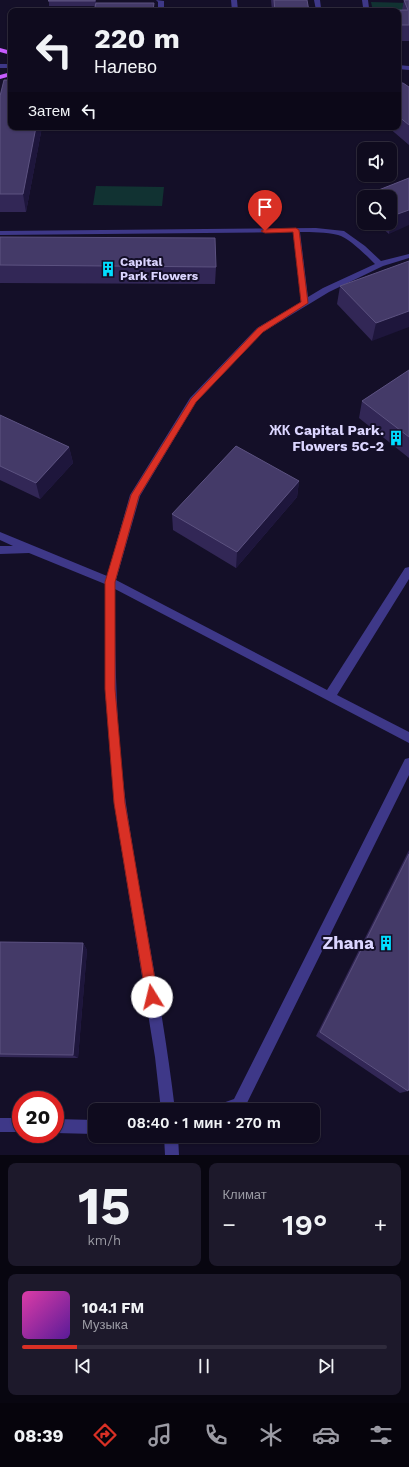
<!DOCTYPE html>
<html lang="ru">
<head>
<meta charset="utf-8">
<style>
  :root { --surface:#0f0b1e; --page:#1d192b; --text:#f1f3f6; --muted:#9b9ba4; --line:#2f2b3c; --accent:#d93025 }
  body { margin:0; font-family:"Work Sans",sans-serif; background:var(--page); color:var(--text); height:100vh; display:flex; flex-direction:column; font-size:15px; white-space:nowrap }
  * { box-sizing:border-box; margin:0 }
  p { font-size:13px; color:var(--muted) }
  .icon { flex:none; width:22px; height:22px; fill:none; stroke:currentColor; stroke-width:2; stroke-linecap:round; stroke-linejoin:round }
  .map { position:relative; height:1155px; overflow:hidden }
  .sheet { display:flex; flex-direction:column; gap:8px; padding:8px; background:#080610; flex:1 }
  .sheet>* { flex:none }
  .top-card { position:absolute; left:8px; top:8px; width:393px; height:122px; border-radius:8px; box-shadow:0 1px 3px #0004,0 0 0 1px var(--line); background:#0f0b1e; color:var(--text); overflow:hidden }
  .buttons { position:absolute; left:357px; top:142px; display:grid; gap:8px }
  .buttons a { display:grid; place-items:center; width:40px; height:40px; border-radius:8px; background:var(--surface); box-shadow:0 1px 3px #0004,0 0 0 1px var(--line); font-size:20px }
  .speed { position:absolute; left:12px; top:1091px; display:flex; gap:8px; font-size:20px; font-weight:700; text-align:center }
  .speed>* { display:grid; place-content:center; width:52px; height:52px; border-radius:50%; background:var(--surface); box-shadow:0 1px 3px #0004,0 0 0 1px var(--line); line-height:1 }
  .speed .limit { border:6px solid #d22; background:#fff; color:#111 }
  .pin { position:absolute; display:grid; place-items:center; width:34px; height:34px; color:#fff; margin:-41px -17px; border-radius:50% 50% 50% 0; rotate:-45deg; box-shadow:0 0 4px #0007 }
  .pin .icon { rotate:45deg }
  .me { position:absolute; width:44px; margin:-22px; rotate:351deg; stroke-linejoin:round; filter:drop-shadow(0 0 3px #0008) }
  .turn { display:flex; align-items:center; gap:14px; height:84px; padding:0 20px; font-size:18px }
  .turn .icon { width:52px; height:52px; stroke-width:2.5 }
  .turn b { display:block; font-size:28px; line-height:34px }
  .then { display:flex; align-items:center; height:38px; padding:0 20px; background:#0003; gap:8px; font-size:15px }
  .big { font-size:30px; font-weight:600; line-height:1.1 }
  .sheet .card { flex:1; display:flex; flex-direction:column; justify-content:center; gap:6px; min-width:0; padding:0 14px; border-radius:8px; background:var(--page) }
  .sheet .dial { align-items:center; gap:0 }
  .dial b { font-size:52px; line-height:1 }
  .song { display:flex; align-items:center; gap:12px }
  .cover { width:48px; height:48px; border-radius:6px; background:linear-gradient(135deg,hsl(320 70% 55%),hsl(270 70% 35%)) }
  .played { height:4px; border-radius:2px; background:linear-gradient(90deg,var(--accent) 15%,var(--line) 15%) }
  .keys { display:flex; justify-content:space-around; direction:ltr }
  .heat { display:flex; justify-content:space-between; align-items:center; font-size:22px; direction:ltr }
  .sheet .tiles { flex:1; display:grid; gap:8px; grid-template-columns:1fr 1fr }
  .card:last-child { grid-column:span 2 }
  .trip { position:absolute; left:88px; top:1103px; width:232px; height:40px; border-radius:8px; background:var(--surface); box-shadow:0 1px 3px #0004,0 0 0 1px var(--line); font-weight:600; line-height:40px; text-align:center }
  .tab-bar { display:flex; height:64px; justify-content:space-around; align-items:center; background:#06040c; color:var(--muted) }
  .tab-bar .icon { width:28px; height:28px }
  .tab-bar .on { color:var(--accent) }
  .tab-bar b { font-size:18px; color:var(--text) }
  .map>svg:first-child { display:block }
  .green { fill:#113232 }
  .lines { fill:none; stroke-linecap:round; stroke-linejoin:round }
  .minor { fill:#3e3888; fill-rule:evenodd }
  .major { fill:#c75cff; fill-rule:evenodd }
  .wall { fill:#322756 }
  .shaded-wall { fill:#1e163c }
  .building { fill:#443a68; stroke:#5c5280 }
  .route { fill:#d93025; stroke:#8d1f18 }
  .labels { text-anchor:middle; dominant-baseline:central; stroke-width:4; stroke-linejoin:round; paint-order:stroke }
  .far-poi-label { font-size:12px; font-weight:bold; fill:#dbd5ff; stroke:#140f28; text-anchor:start }
  .poi-label { font-size:14px; font-weight:bold; fill:#dbd5ff; stroke:#140f28; text-anchor:end }
  .near-poi-label { font-size:17px; font-weight:bold; fill:#dbd5ff; stroke:#140f28; text-anchor:end }
</style>
</head>
<body>
<div class="map">
<svg width="409" height="1155" viewBox="0 0 409 1155">
  <rect width="100%" height="100%" fill="#140f28"/>
  <path class="green" d="M371 2 409 3V14L398 11H373Z
    M96 186 164 187 162 206 93 205Z"/>
  <g class="lines">
    <path class="minor" d="M156 0 164 1V11H158V2Z
      M231 0H237L238 11H232Z
      M314 0H320L321 8 324 11 316 10Z
      M362 0H368L369 8 365 11H358L363 7Z
      M80 8 82 9 83 11H77Z
      M0 64H11V68H0Z
      M398 65 409 66V70L398 69Z
      M316 228 344 231 365 246 381 261 409 254V258L383 266 329 292 263 332 196 402 140 496 116 580 327 690 405 568 409 567V579L337 695 409 732V743L115 589C115 661 116 733 126 804 141 906 163 1007 175 1110H161L155 1057 114 803 105 689V584L29 553 0 554V546H13L0 540V532L107 576 130 495 190 398 257 328 301 302 293 232 0 235V231ZM300 232C312 232 326 232 338 235 348 237 367 256 375 264L323 288 308 297Z
      M409 758V775L244 1109 215 1110 217 1105 234 1099 405 759Z
      M0 1118H21V1132H0Z
      M55 1119 95 1120V1134L55 1133Z
      M164 1136H178L179 1155H165Z"/>
    <path class="major" d="M0 48 11 51V55L0 52Z
      M11 72V76L0 79V75Z"/>
  </g>
  <path class="wall" d="M49 0H96V3H154V11H94L95 6H49Z
    M271 0H307L309 11 402 10 404 0H409V41H398V11H272Z
    M398 83 409 87V145L388 127H398Z
    M0 96 11 127H42L26 212H0Z
    M409 178 389 234 376 223H390V197H365L366 195Z
    M364 205V213L363 212Z
    M0 237 216 267 215 284 0 283Z
    M409 261 372 341 337 304 340 286Z
    M409 370V458L359 418 362 401Z
    M0 415 69 447 73 463 40 499 0 480Z
    M299 481 297 497 236 568 173 530 172 514Z
    M409 850V1088L408 1091 400 1093 316 1036Z
    M0 942 83 943 87 950 78 1058 0 1057Z"/>
  <path class="shaded-wall" d="M36 127H42L26 212 23 194Z
    M409 210V225L389 234 392 216Z
    M409 311V327L372 341 376 323Z
    M69 447 73 463 40 499 36 483Z
    M299 481 297 497 236 568 237 552Z
    M83 943 87 950 78 1058 73 1055Z"/>
  <path class="building" d="M49 0H95V1H48Z
    M274 0H307L309 11 408 10 404 0H409V25H398V11H275Z
    M96 3H154L153 11H94Z
    M4 80H11V127H36L23 194H0V96Z
    M398 83H403L409 87V125L398 116Z
    M409 178V210L392 216 390 214V197H368L366 195Z
    M0 237 215 238 216 267 0 265Z
    M409 261V311L376 323 340 286Z
    M409 370V437L362 401Z
    M0 415 69 447 36 483 0 466Z
    M236 446 299 481 237 552 172 514Z
    M409 854V1088L408 1091 320 1032Z
    M0 942 83 943 73 1055 0 1054Z"/>
  <path class="route" d="M296 228 299 230 308 303 263 332 196 402 139 496 115 582V689L125 803 158 997 156 1001 152 1003 148 1001 146 997 114 803 105 689V582L131 495 191 399 258 328 301 302 293 232 265 233 261 231 265 229Z"/>
  <defs>
    <symbol id="building-bare" viewBox="-9 -9 18 18"><path d="M-4-6H4V6H1V3H-1V6H-4ZM-2.5-4.3h1.7v1.8h-1.7ZM.8-4.3h1.7v1.8H.8ZM-2.5-1h1.7V.8h-1.7ZM.8-1h1.7V.8H.8Z" fill="#01deff" stroke="#140f28" stroke-width="2.5" paint-order="stroke"/></symbol>
  </defs>
  <g fill-rule="evenodd">
    <use href="#building-bare" x="97" y="258" width="22" height="22"/>
    <use href="#building-bare" x="385" y="427" width="22" height="22"/>
    <use href="#building-bare" x="375" y="932" width="22" height="22"/>
  </g>
  <g class="labels">
    <g class="far-poi-label">
      <text x="120" y="262">Capital<tspan x="120" dy="14">Park Flowers</tspan></text>
    </g>
    <g class="poi-label">
      <text x="384" y="430">ЖК Capital Park.<tspan x="384" dy="16">Flowers 5C-2</tspan></text>
    </g>
    <g class="near-poi-label">
      <text x="374" y="943">Zhana</text>
    </g>
  </g>
</svg>
<div class="buttons">
<a><svg class="icon" aria-label="sound" viewBox="0 0 24 24"><path d="M4 9h4l5-4v14l-5-4H4zM17 9q2 3 0 6"/></svg></a>
<a><svg class="icon" aria-label="search" viewBox="0 0 24 24"><circle cx="10" cy="10" r="6"/><path d="M15 15l6 6"/></svg></a>
</div>
<div class="speed"><div class="limit">20</div></div>
<div class="pin" style="left:265px;top:231px;background:#d93025"><svg class="icon" aria-label="arrive" viewBox="0 0 24 24"><path d="M6 21V4h12l-3 4 3 4H6"/></svg></div>
<svg class="me" style="left:152px;top:997px" viewBox="-20 -20 40 40"><circle r="19" fill="#fff"/><path d="M0-13L10 11 0 6-10 11z" fill="#d93025"/></svg>
<div class="trip">08:40 · 1 мин · 270 m</div>
<div class="top-card">
<div class="turn"><svg class="icon" aria-label="left" viewBox="0 0 24 24"><path d="M17 20v-9H6M10 6l-5 5 5 5"/></svg><div><b>220 m</b>Налево</div></div>
<div class="then">Затем<svg class="icon" aria-label="left" viewBox="0 0 24 24"><path d="M17 20v-9H6M10 6l-5 5 5 5"/></svg></div>
</div>
</div>
<section class="sheet">
<div class="tiles">
<div class="card dial"><b>15</b><p>km/h</p></div>
<div class="card"><p>Климат</p>
<div class="heat"><a>−</a><b class="big">19°</b><a>+</a></div>
</div>
<div class="card">
<div class="song"><i class="cover"></i><div><b>104.1 FM</b><p>Музыка</p></div></div>
<div class="played"></div>
<div class="keys"><svg class="icon" aria-label="previous" viewBox="0 0 24 24"><path d="M18 5L8 12l10 7zM5 5v14"/></svg><svg class="icon" aria-label="pause" viewBox="0 0 24 24"><path d="M8 5v14M16 5v14"/></svg><svg class="icon" aria-label="next" viewBox="0 0 24 24"><path d="M6 5l10 7-10 7zM19 5v14"/></svg></div>
</div>
</div>
</section>
<nav class="tab-bar">
<b>08:39</b>
<svg class="icon on" aria-label="directions" viewBox="0 0 24 24"><path d="M12 3l9 9-9 9-9-9zM9 14v-3h6M13 9l2 2-2 2"/></svg>
<svg class="icon" aria-label="music" viewBox="0 0 24 24"><path d="M9 18V5l10-2v13"/><circle cx="6" cy="18" r="3"/><circle cx="16" cy="16" r="3"/></svg>
<svg class="icon" aria-label="phone" viewBox="0 0 24 24"><path d="M5 4h4l2 5-3 2q2 4 5 5l2-3 5 2v4C11 20 4 13 5 4z"/></svg>
<svg class="icon" aria-label="climate" viewBox="0 0 24 24"><path d="M12 3v18M4 7l16 10M4 17L20 7"/></svg>
<svg class="icon" aria-label="car" viewBox="0 0 24 24"><path d="M5 17H2v-5l4-1 3-4h7l3 4 3 1v5h-3M9 17h6M6 11h13"/><circle cx="7" cy="17" r="2"/><circle cx="17" cy="17" r="2"/></svg>
<svg class="icon" aria-label="filters" viewBox="0 0 24 24"><path d="M4 7h16M4 17h16"/><circle cx="9" cy="7" r="2"/><circle cx="15" cy="17" r="2"/></svg>
</nav>
</body>
</html>
